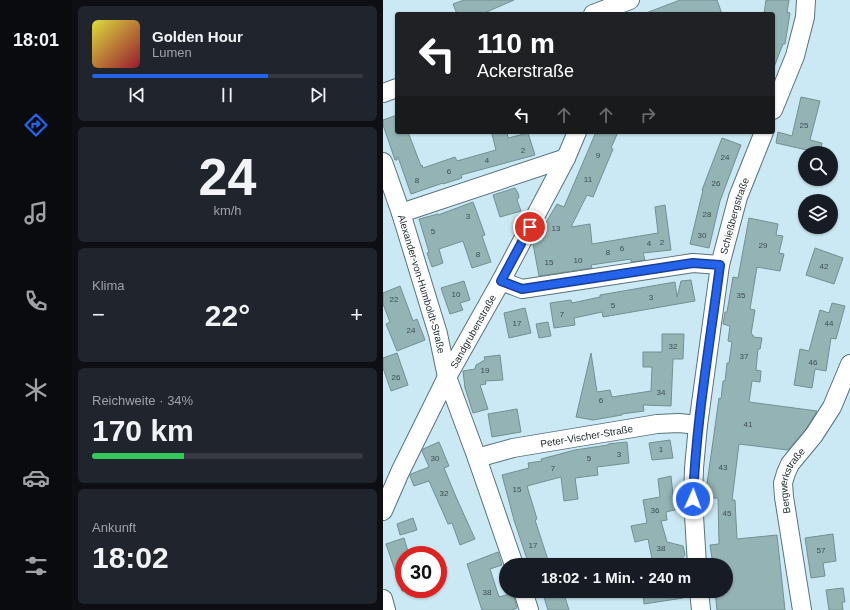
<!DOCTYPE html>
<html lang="de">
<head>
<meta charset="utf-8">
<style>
  :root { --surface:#171b24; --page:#20242c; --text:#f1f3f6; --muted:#9ea1a6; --line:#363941; --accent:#2563eb }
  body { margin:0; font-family:Helvetica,sans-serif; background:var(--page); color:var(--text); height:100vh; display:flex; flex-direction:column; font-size:15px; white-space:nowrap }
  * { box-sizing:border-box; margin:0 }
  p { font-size:13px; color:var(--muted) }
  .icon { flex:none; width:22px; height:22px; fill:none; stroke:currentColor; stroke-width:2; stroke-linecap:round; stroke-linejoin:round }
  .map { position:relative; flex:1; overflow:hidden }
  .panel { display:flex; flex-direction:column; gap:6px; padding:6px; background:#0d0f14; width:311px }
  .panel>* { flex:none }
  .guide { position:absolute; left:12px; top:12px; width:380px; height:122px; border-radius:4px; box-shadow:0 1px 3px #0004; background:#202124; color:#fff; overflow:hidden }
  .controls { position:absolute; left:415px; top:146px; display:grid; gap:8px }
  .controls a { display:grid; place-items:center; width:40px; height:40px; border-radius:50%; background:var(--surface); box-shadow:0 1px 3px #0004; font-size:20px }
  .speed { position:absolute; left:12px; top:546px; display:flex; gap:8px; font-size:20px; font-weight:700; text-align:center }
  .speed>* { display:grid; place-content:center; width:52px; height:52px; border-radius:50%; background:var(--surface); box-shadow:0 1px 3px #0004; line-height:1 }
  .speed .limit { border:6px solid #d22; background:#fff; color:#111 }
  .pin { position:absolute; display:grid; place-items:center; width:34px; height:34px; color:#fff; margin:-17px; border:2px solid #fff; border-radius:50%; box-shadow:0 1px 4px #0007 }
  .me { position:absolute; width:44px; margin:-22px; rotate:2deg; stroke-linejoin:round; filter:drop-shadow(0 0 3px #0008) }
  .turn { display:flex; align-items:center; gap:14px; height:84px; padding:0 16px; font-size:18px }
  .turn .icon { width:52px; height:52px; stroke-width:2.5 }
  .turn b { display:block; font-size:28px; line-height:34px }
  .lanes { display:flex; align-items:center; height:38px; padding:0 16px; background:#0003; justify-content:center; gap:20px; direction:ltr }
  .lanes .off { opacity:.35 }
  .big { font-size:30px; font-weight:700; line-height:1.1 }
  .panel .card { flex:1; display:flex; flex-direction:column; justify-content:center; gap:6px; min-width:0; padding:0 14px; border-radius:6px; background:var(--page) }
  .panel .dial { align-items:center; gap:0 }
  .dial b { font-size:52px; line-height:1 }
  .song { display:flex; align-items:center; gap:12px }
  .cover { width:48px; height:48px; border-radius:6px; background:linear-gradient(135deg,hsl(60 70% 55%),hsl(350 70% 35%)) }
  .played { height:4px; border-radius:2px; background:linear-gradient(90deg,var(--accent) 65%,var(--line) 65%) }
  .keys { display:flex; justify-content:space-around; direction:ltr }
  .heat { display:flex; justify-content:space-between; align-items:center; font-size:22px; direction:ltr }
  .charge { height:6px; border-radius:3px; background:linear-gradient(90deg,#34c759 34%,var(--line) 0) }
  .trip { position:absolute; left:116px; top:558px; width:234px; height:40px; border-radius:20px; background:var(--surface); box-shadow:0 1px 3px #0004; font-weight:700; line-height:40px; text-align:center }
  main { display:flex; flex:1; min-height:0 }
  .menu { display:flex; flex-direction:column; width:72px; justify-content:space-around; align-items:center; background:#090b0e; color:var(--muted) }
  .menu .icon { width:28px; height:28px }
  .menu .selected { color:var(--accent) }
  .menu b { font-size:18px; color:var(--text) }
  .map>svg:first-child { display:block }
  .building { fill:#93b3b5; stroke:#719092 }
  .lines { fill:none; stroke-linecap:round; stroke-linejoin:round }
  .minor-casing { stroke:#57737c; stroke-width:20 }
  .minor { stroke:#fff; stroke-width:18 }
  .route-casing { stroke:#184099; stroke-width:10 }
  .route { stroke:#2563eb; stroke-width:7 }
  .labels { text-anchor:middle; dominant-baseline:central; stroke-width:3; stroke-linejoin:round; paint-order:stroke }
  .number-label { font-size:8px; fill:#3e4e52 }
  .street-label { font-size:10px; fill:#212d31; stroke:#cbe9f4 }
</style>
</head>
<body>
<main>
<nav class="menu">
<b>18:01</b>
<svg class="icon selected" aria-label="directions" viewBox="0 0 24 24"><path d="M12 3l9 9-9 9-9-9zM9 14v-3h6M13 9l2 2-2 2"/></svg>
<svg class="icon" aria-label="music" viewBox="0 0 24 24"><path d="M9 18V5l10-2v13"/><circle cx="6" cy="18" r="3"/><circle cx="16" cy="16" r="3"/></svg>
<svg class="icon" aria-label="phone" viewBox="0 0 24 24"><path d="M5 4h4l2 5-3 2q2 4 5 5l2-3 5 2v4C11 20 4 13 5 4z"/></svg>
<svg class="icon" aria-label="climate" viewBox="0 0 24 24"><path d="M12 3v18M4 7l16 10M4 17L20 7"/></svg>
<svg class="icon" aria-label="car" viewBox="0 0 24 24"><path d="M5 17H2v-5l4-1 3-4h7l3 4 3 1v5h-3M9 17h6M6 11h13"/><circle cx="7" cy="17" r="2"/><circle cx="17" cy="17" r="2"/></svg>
<svg class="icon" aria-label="filters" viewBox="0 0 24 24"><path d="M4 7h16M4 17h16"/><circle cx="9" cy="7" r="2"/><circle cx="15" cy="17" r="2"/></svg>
</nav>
<section class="panel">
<div class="card">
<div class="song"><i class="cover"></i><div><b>Golden Hour</b><p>Lumen</p></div></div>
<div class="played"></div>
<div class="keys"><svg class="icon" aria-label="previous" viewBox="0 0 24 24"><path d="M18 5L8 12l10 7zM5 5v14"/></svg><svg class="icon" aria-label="pause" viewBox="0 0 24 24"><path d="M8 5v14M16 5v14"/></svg><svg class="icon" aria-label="next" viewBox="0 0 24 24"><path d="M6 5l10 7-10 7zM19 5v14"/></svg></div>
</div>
<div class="card dial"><b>24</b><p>km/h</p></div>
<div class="card"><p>Klima</p>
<div class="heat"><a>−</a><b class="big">22°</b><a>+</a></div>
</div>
<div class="card"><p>Reichweite · 34%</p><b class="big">170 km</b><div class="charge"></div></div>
<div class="card"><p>Ankunft</p><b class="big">18:02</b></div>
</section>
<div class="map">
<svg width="467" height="610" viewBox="0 0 467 610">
  <rect width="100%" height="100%" fill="#cbe9f4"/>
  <path class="building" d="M81 0H131L99 14H74L70 4Z
    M297 0H334L339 14H263V13Z
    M383 0H406L404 12 407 13 402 44H400L391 67H390V14H381Z
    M418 97 437 101 427 140 439 143 437 153 393 143 395 132 409 136Z
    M14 115V132H25L38 166 39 165 40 168 72 157 74 161 113 150 109 134 117 132H124L125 138 145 133 152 155 78 175 79 178 60 184V183L28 194 15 157H14V160H12L0 125V120Z
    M213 132H235L228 148 230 149 210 197 204 195 188 227 207 224 209 244 275 233 272 207 282 205 288 250 260 253 262 260 248 262V259L208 265 209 268 156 276 150 244 174 204 181 207Z
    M339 138 358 145 337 201 326 248 307 244 320 190H319Z
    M132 188 135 193 136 197 134 200 138 211 117 217 110 195Z
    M90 202 102 235 99 236 108 262 89 268 80 241 56 249 60 263 49 267 44 253 46 252 36 219 55 214V215Z
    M366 218 395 224 393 235 400 236 396 253 401 254 397 271 374 267 367 309 372 310 368 334 370 335V337L379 338 377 349H375L373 370 378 371 377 382 369 381 366 402 434 411 423 429 405 450 356 444 349 500H352L354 539 394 535 402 610H334L332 591H343V565H330L327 545 336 544 335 498H322V484H324L336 398 338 399 340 381H342L344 363H346L349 342 345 341 347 326 340 324 342 312H344L350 277 355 278Z
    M432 248 460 258 451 284 423 275Z
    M308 280 312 301 220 317 219 312 191 318 192 325 171 328 167 303 188 300 189 303 217 297V295L292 282 294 297 298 281Z
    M81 281 87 300 77 303 80 310 67 314 58 288Z
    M17 286 30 321 34 319 42 340 14 351 3 324 7 322 0 304V293Z
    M449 303 462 306 453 339 448 338 443 371 432 369 429 388 411 385 417 349 426 351 437 310 446 313Z
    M142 308 148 333 126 338 121 313Z
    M165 322 168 336 156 338 153 324Z
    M279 334H301L300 359H290L288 406 260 405 261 411 239 414V415L210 420 193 417 208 353 214 392 227 390 229 397 268 391 269 367H260V352H279Z
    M14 353 25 385 8 391 0 368V358Z
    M117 355 120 380 102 381 103 384 97 385 105 409 90 413 82 388 80 371 92 369 93 365 102 360 101 357Z
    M134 409 138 432 109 437 105 414Z
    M287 440 290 458 269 460 266 443Z
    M56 442 66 466 61 468 73 497 92 539 77 545 69 523 65 524 46 481 31 486 27 476 28 474 46 467 39 451 40 449Z
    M244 442 246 463 214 467 215 475 192 478 195 499 181 501 178 477 144 486 154 519 152 520 166 563 160 565H146L131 520 119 475 146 468 145 463 159 461 158 459 192 450 225 445V444Z
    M288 476 290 495 298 493 300 508 283 512 284 520 278 521 284 542 300 546 302 555 298 560 288 562 287 560 270 564 265 539 252 542 248 526 264 523 260 500 277 497 275 479Z
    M30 518 34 530 17 535 14 524Z
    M450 534 453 561 440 563 442 576 428 578 422 538Z
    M21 538 26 555H21V591H19L3 544Z
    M115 552 119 565 107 569 116 597 130 593 134 608 129 610H99L84 564Z
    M460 588 462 602H459L460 610H446L443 590Z
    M159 591H180L186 610H165Z
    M260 591H300V598L261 604Z"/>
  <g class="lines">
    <defs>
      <g id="minor">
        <path d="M210 14 247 0"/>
        <path d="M0 93 14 88"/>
        <path d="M390 110 412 56 422 17 423 0"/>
        <path id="s1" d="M0 162 18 213 55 334 64 377 94 458 131 565"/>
        <path d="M18 213 183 158"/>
        <path d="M118 281 139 289 310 263 337 265"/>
        <path id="s2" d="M94 458 130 448 274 424 296 423 315 425"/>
        <path id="s3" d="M0 511 17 472 64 377 118 281 183 158 194 132"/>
        <path id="s4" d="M314 565 310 499 311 468 315 425 337 265 355 197 381 132"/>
        <path d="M140 591 146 610"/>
        <path d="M316 591 318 610"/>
        <path d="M0 599 3 610"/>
        <path id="s5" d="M419 610 401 497 400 483 403 473 407 464 431 435 449 407 467 364"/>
      </g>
    </defs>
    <use href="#minor" class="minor-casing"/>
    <use href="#minor" class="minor"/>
  </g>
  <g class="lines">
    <defs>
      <path id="route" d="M147 227 118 281 139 289 310 263 337 265C327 343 313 421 310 499"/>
    </defs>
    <use href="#route" class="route-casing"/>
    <use href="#route" class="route"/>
  </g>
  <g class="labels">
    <g class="number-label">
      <text x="421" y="125">25</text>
      <text x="140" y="150">2</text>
      <text x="215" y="155">9</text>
      <text x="342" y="157">24</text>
      <text x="104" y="160">4</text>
      <text x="66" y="171">6</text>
      <text x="205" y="179">11</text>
      <text x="34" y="180">8</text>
      <text x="333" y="183">26</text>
      <text x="324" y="214">28</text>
      <text x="85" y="216">3</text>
      <text x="173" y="228">13</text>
      <text x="50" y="231">5</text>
      <text x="319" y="235">30</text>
      <text x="279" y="242">2</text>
      <text x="266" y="243">4</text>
      <text x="380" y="245">29</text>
      <text x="239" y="248">6</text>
      <text x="225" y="252">8</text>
      <text x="95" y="254">8</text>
      <text x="195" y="260">10</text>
      <text x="166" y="262">15</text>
      <text x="441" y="266">42</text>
      <text x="73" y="294">10</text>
      <text x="358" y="295">35</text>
      <text x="268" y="297">3</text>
      <text x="11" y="299">22</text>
      <text x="230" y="305">5</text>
      <text x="179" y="314">7</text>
      <text x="134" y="323">17</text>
      <text x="446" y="323">44</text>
      <text x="28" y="330">24</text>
      <text x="290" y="346">32</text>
      <text x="361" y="356">37</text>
      <text x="430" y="362">46</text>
      <text x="102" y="370">19</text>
      <text x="13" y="377">26</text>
      <text x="278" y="392">34</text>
      <text x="218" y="400">6</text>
      <text x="365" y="424">41</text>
      <text x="278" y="449">1</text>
      <text x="236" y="454">3</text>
      <text x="52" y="458">30</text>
      <text x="206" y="458">5</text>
      <text x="340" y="467">43</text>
      <text x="170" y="468">7</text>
      <text x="134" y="489">15</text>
      <text x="61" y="493">32</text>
      <text x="272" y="510">36</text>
      <text x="344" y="513">45</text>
      <text x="150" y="545">17</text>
      <text x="278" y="548">38</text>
      <text x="438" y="550">57</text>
      <text x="104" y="592">38</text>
    </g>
    <g class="street-label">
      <text stroke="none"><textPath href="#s4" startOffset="353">Schießbergstraße</textPath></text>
      <text stroke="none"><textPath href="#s1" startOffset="128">Alexander-von-Humboldt-Straße</textPath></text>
      <text stroke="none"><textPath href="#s3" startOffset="201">Sandgrubenstraße</textPath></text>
      <text stroke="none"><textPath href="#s2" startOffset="112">Peter-Vischer-Straße</textPath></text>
      <text stroke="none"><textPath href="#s5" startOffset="133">Bergwerkstraße</textPath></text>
    </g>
  </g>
</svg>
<div class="controls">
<a><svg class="icon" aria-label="search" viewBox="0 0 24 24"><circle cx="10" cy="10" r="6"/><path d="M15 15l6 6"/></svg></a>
<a><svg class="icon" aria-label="layers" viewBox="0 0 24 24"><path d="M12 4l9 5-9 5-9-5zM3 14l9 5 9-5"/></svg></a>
</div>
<div class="speed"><div class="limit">30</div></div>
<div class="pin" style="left:147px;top:227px;background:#d93025"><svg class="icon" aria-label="arrive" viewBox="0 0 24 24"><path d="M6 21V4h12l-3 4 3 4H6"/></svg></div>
<svg class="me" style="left:310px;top:499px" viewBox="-20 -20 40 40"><circle r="17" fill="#2563eb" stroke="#fff" stroke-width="3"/><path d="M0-11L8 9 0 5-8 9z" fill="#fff"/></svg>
<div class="trip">18:02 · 1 Min. · 240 m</div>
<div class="guide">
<div class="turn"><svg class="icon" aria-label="left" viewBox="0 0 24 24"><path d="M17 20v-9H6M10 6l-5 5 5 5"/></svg><div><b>110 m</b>Ackerstraße</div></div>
<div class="lanes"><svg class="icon" aria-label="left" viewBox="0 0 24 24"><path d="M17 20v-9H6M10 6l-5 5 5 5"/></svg><svg class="icon off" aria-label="ahead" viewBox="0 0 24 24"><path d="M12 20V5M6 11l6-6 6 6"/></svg><svg class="icon off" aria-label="ahead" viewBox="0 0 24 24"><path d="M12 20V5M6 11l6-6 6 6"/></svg><svg class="icon off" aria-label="right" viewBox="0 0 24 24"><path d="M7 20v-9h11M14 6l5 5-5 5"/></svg></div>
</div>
</div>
</main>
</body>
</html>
